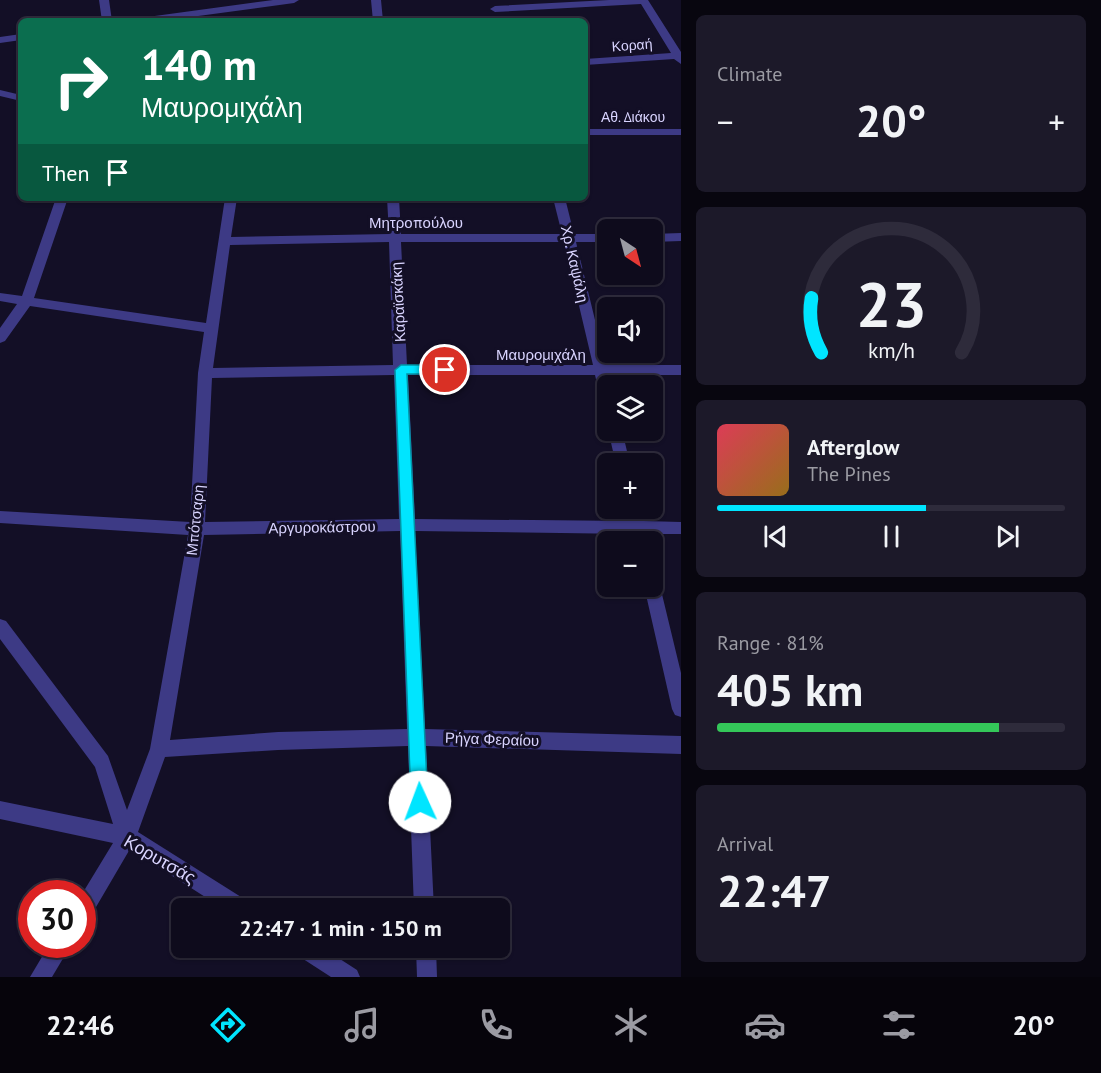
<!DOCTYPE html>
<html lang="en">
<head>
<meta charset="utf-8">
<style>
  :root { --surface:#0e0b1c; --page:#1c1929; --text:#f1f3f6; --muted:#9b9ba3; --line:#2e2b3b; --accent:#00e5ff }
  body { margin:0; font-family:"PT Sans",sans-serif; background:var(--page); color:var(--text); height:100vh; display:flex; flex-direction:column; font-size:22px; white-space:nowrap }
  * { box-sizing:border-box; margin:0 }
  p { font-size:20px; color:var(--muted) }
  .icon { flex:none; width:33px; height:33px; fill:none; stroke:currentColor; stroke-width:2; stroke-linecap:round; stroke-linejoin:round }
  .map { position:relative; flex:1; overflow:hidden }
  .details { display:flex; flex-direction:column; gap:15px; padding:15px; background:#08060f; width:420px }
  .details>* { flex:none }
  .top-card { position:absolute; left:18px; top:18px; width:570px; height:183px; border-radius:9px; box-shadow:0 2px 4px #0004,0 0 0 2px var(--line); background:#0b6e4f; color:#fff; overflow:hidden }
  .needle { width:39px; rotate:144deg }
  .buttons { position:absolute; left:597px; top:219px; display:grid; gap:12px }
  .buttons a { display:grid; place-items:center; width:66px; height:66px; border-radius:9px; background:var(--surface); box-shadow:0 2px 4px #0004,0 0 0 2px var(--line); font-size:30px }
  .speed { position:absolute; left:18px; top:880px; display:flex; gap:12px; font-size:30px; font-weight:700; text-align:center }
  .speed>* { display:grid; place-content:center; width:78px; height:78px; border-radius:50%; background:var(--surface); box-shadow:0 2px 4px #0004,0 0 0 2px var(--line); line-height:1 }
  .speed .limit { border:9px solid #d22; background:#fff; color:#111 }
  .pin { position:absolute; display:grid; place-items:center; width:51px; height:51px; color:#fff; margin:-26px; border:3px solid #fff; border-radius:50%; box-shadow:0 2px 6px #0007 }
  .me { position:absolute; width:66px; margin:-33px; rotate:358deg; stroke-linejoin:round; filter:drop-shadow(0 0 4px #0008) }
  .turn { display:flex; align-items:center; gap:21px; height:126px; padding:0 24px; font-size:27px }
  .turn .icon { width:78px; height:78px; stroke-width:2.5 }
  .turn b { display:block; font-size:42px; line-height:51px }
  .then { display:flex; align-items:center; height:57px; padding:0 24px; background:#0003; gap:12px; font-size:22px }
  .big { font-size:45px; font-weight:700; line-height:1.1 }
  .details .card { flex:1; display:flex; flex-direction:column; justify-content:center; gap:9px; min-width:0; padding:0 21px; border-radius:9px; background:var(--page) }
  .details .dial { align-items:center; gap:0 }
  .dial svg { height:156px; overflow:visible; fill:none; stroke:var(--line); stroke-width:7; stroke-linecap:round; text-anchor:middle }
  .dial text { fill:var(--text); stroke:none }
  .song { display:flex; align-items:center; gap:18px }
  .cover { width:72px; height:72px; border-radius:9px; background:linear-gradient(135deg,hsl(350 70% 55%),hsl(40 70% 35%)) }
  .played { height:6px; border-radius:3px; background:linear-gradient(90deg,var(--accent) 60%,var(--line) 60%) }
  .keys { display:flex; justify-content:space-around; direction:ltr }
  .heat { display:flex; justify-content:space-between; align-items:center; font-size:33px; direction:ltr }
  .charge { height:9px; border-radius:4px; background:linear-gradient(90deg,#34c759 81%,var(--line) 0) }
  .trip { position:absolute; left:171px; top:898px; width:339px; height:60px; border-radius:9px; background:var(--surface); box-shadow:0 2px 4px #0004,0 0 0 2px var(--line); font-weight:700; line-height:60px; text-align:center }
  .menu { display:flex; height:96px; justify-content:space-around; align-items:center; background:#06040b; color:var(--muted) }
  .menu .icon { width:42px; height:42px }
  .menu .current { color:var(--accent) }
  .menu b { font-size:27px; color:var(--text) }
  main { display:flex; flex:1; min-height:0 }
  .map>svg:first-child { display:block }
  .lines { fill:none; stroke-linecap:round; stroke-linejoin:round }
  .minor { fill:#3d3a85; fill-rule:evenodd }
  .route { fill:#00e5ff; stroke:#0095a6; stroke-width:1.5 }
  .labels { text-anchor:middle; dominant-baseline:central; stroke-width:6; stroke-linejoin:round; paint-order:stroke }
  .far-street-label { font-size:14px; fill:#d9d4ff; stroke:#130f26 }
  .street-label { font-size:15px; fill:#d9d4ff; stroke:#130f26 }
  .near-street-label { font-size:18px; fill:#d9d4ff; stroke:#130f26 }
</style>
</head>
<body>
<main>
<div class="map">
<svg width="681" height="977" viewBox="0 0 681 977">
  <rect width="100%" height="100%" fill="#130f26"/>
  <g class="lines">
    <path class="minor" d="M99 0H109L112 21H102Z
      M273 0H299L294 3 161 21H135L140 18Z
      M371 0H381L383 21H373Z
      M609 0H648L681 52V64L674 59 585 65V59L671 53 641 4 495 12 490 9 495 6Z
      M21 34V40L0 43V37Z
      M0 90 21 95V101L0 96Z
      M585 129H681V135H585Z
      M56 198H68L34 298 206 323 225 198H237L231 237 389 234 387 198H399L401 234H562L553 198H565L574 234H608V242H576L606 365H681V375H609L611 386H608V406L601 401 595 375H408L415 519 628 521 626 508H641L644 521 681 522V534H647L649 542H633L631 534 415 531 425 729 681 736V754L426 746 434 909H414L408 746 278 750 165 757 138 832 249 902 252 909H224L130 849 89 919 82 922V894L113 843 0 819V801L113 824 95 767 0 639V619L6 621 108 756 127 810 150 749 188 535 0 523V511L190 522 198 373 204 332 30 306 5 341 0 343V328L17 304 0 301V293L22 296ZM389 242 393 365 213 368 230 245ZM401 242H564L593 365H407ZM394 375 399 519 205 522 212 378ZM400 531 407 729 278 732 170 740 204 535Z
      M681 233V241L652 242V234Z
      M608 430H622L630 464H616Z
      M652 579 658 581 660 586 681 673V717L675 715 672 709 644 586H652Z
      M49 945H71L52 977H30Z
      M294 948H323L357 970 360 977H331L297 955Z
      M416 948H436L437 977H417Z"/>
  </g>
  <path class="route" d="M401 365H445L451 370 445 374H407L428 802 426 808 420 810 414 808 411 802 395 370Z"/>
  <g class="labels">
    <g class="far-street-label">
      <text transform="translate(632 45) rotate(-4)">Κοραή</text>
      <text x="633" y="117">Αθ. Διάκου</text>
    </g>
    <g class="street-label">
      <text x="416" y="222">Μητροπούλου</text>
      <text transform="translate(575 264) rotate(77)">Χρ. Καψάλη</text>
      <text transform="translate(398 302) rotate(-93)">Καραϊσκάκη</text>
      <text x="541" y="354">Μαυρομιχάλη</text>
      <text transform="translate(195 520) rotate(-84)">Μπότσαρη</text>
      <text transform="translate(322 527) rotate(-1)">Αργυροκάστρου</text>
      <text transform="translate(492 739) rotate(2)">Ρήγα Φεραίου</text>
    </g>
    <g class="near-street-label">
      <text transform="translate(160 859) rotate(30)">Κορυτσάς</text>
    </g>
  </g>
</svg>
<div class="buttons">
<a><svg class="needle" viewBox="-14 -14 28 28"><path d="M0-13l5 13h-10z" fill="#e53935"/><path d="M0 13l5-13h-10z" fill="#9b9ba3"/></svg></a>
<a><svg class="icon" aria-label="sound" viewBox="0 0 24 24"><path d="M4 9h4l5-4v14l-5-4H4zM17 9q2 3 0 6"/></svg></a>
<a><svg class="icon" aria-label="layers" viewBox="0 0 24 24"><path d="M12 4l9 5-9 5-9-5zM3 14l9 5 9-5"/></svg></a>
<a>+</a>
<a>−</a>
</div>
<div class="speed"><div class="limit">30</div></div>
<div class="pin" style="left:445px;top:370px;background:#d93025"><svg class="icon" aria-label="arrive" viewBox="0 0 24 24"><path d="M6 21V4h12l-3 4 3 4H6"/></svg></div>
<svg class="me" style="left:420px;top:802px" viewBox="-20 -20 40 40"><circle r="19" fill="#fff"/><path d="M0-13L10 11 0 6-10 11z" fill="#00e5ff"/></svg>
<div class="trip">22:47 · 1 min · 150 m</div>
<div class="top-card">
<div class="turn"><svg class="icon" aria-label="right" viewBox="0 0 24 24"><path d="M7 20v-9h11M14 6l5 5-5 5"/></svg><div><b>140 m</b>Μαυρομιχάλη</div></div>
<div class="then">Then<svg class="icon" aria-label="arrive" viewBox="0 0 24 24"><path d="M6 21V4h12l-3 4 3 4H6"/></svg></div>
</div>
</div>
<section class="details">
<div class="card"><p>Climate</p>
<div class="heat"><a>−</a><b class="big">20°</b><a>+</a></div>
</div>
<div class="card dial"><svg viewBox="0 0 100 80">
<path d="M14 69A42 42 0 1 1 86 69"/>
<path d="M14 69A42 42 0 0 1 9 41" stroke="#00e5ff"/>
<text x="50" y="56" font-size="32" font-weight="700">23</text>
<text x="50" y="72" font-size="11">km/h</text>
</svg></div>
<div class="card">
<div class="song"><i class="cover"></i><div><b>Afterglow</b><p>The Pines</p></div></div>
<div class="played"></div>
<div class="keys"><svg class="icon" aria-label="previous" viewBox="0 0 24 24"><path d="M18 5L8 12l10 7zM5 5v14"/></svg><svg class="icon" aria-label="pause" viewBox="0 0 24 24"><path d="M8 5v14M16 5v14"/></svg><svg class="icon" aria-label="next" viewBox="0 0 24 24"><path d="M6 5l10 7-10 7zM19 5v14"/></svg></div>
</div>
<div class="card"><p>Range · 81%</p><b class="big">405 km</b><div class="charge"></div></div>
<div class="card"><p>Arrival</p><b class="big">22:47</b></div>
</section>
</main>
<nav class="menu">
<b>22:46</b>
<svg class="icon current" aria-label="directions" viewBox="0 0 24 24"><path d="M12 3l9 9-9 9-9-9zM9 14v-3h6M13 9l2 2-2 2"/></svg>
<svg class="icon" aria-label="music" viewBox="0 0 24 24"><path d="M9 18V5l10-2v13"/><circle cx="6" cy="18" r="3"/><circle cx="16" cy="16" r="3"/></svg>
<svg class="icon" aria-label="phone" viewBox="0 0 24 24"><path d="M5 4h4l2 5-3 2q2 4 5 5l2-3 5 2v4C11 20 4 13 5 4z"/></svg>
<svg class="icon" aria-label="climate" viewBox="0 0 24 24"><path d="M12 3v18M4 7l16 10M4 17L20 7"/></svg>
<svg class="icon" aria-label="car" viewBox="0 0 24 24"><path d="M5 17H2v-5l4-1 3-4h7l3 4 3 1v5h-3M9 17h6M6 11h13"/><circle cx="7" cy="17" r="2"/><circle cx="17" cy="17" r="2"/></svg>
<svg class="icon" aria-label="filters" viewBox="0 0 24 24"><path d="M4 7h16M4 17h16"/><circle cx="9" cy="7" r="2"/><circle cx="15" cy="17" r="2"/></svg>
<b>20°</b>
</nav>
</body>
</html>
